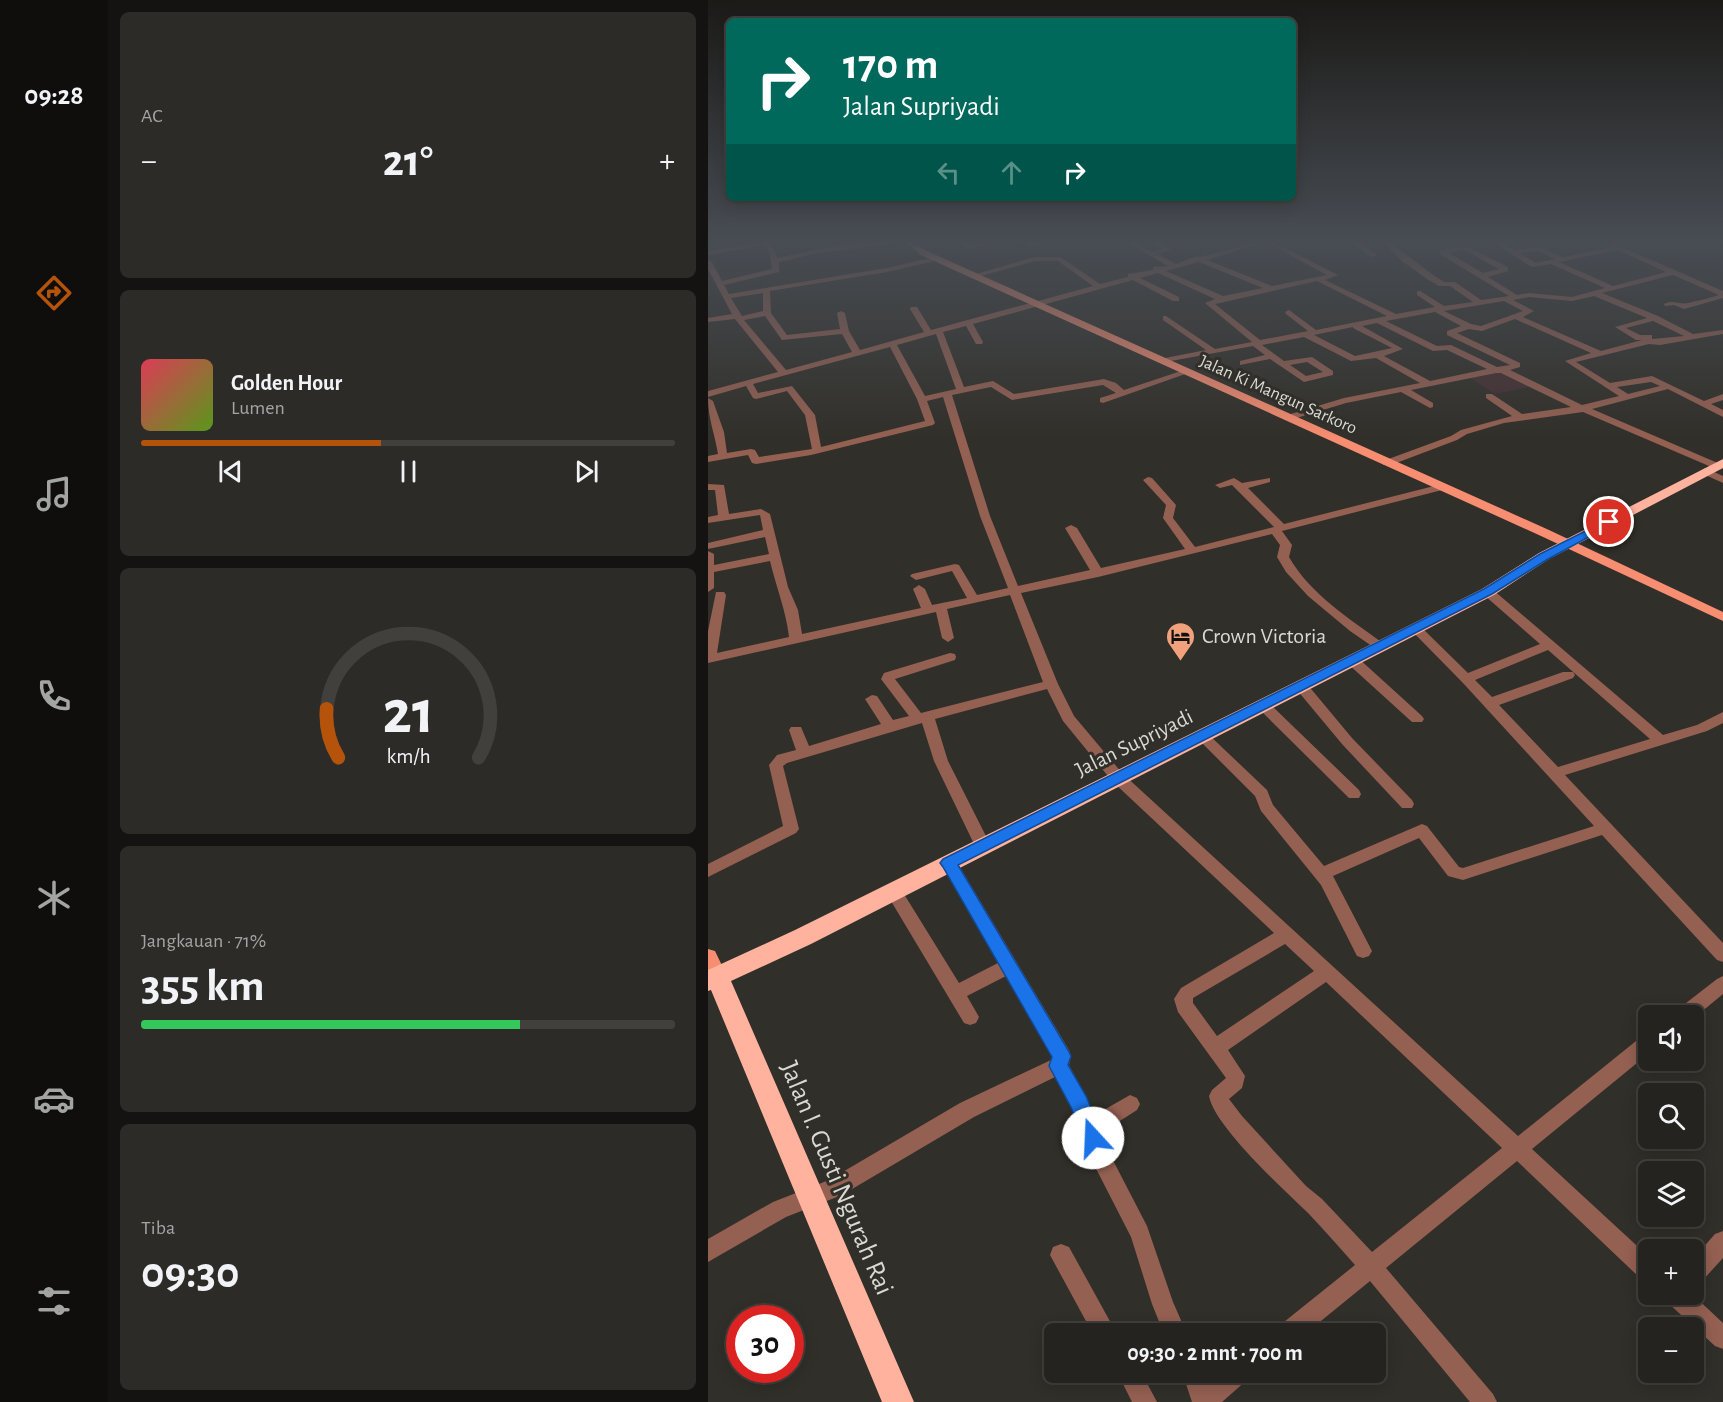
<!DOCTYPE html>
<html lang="id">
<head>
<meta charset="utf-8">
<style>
  :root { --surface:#25231f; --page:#2d2b28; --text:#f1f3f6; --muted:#a3a4a4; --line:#42403d; --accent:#b45309 }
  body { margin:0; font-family:"Alegreya Sans",sans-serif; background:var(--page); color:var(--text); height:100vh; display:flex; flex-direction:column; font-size:22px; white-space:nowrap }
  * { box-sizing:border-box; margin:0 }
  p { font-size:20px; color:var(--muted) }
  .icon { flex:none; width:33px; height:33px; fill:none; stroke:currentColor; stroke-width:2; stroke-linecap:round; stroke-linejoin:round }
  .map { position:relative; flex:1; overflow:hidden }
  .drawer { display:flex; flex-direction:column; gap:12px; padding:12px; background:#141311; width:600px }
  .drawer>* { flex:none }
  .banner { position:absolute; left:18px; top:18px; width:570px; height:183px; border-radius:9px; box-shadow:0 3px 15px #0003,0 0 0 2px var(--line); background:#00695c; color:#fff; overflow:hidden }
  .tools { position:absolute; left:930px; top:1005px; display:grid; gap:12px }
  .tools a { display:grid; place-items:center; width:66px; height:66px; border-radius:9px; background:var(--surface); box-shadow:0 3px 15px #0003,0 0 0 2px var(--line); font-size:30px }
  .speed { position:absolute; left:18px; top:1305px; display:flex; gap:12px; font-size:30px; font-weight:700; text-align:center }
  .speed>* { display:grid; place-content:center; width:78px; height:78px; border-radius:50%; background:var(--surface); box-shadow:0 3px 15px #0003,0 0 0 2px var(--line); line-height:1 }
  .speed .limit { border:9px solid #d22; background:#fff; color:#111 }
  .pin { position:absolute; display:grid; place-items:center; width:51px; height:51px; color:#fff; margin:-26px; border:3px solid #fff; border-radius:50%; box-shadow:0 2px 6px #0007 }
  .me { position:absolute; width:66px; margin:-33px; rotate:340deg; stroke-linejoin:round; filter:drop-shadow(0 0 4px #0008) }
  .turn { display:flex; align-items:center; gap:21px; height:126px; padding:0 18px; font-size:27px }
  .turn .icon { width:78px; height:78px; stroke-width:2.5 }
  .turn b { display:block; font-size:42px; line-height:51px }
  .lanes { display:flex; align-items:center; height:57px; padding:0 18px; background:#0003; justify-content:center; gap:30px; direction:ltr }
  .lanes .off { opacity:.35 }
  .big { font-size:45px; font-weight:700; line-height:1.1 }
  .drawer .widget { flex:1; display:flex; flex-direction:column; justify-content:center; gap:9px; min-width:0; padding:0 21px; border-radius:9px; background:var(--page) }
  .drawer .dial { align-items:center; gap:0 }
  .dial svg { height:156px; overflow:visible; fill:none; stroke:var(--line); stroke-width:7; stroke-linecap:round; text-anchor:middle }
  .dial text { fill:var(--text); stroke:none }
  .song { display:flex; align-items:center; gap:18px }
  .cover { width:72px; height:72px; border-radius:9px; background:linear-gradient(135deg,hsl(350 70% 55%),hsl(90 70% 35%)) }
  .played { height:6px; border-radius:3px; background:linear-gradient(90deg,var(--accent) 45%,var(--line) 45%) }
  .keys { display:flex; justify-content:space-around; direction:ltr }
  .heat { display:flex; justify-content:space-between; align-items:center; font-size:33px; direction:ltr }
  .charge { height:9px; border-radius:4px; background:linear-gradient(90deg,#34c759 71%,var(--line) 0) }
  .trip { position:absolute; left:336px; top:1323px; width:342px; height:60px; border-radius:9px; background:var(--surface); box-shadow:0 3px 15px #0003,0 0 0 2px var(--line); font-weight:700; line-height:60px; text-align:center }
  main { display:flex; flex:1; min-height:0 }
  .dock { display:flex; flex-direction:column; width:108px; justify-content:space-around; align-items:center; background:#0f0e0c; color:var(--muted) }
  .dock .icon { width:42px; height:42px }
  .dock .active { color:var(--accent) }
  .dock b { font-size:27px; color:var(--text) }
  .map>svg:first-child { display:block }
  .commercial { fill:#453031 }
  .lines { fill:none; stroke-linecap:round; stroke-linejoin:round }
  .minor { fill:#946052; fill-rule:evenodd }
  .major { fill:#f78d71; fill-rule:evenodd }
  .highway { fill:#ffb29d; fill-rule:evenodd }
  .route { fill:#1a73e8; stroke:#114b97; stroke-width:1.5 }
  .labels { text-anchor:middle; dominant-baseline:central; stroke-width:6; stroke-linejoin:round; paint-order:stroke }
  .far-street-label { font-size:18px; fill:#dad9d4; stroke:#312f29 }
  .poi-label { font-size:22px; fill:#dad9d4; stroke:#312f29; text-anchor:start }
  .street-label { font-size:22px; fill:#dad9d4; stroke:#312f29 }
  .near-street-label { font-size:27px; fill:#dad9d4; stroke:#312f29 }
</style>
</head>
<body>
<main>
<nav class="dock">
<b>09:28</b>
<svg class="icon active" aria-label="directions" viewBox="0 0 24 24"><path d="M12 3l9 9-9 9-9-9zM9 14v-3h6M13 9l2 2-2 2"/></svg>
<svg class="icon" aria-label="music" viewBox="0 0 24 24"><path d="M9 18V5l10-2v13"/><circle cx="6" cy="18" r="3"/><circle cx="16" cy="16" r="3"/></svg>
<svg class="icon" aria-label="phone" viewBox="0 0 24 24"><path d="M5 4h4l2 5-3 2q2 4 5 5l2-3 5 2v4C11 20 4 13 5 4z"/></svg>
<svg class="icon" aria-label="climate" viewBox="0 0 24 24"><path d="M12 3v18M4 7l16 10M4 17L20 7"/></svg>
<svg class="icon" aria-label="car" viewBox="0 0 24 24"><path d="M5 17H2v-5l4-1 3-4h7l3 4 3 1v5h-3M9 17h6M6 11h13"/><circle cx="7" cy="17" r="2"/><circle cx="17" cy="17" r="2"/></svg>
<svg class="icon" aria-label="filters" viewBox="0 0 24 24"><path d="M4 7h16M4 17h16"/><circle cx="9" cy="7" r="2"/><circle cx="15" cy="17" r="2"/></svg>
</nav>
<section class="drawer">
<div class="widget"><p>AC</p>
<div class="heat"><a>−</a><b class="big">21°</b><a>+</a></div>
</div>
<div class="widget">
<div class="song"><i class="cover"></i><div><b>Golden Hour</b><p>Lumen</p></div></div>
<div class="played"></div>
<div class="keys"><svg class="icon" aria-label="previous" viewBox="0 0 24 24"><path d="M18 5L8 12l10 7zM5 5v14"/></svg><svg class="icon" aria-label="pause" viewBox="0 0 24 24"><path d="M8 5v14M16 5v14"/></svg><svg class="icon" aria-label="next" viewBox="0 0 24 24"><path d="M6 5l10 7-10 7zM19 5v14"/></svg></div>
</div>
<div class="widget dial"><svg viewBox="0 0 100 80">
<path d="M14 69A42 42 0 1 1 86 69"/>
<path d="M14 69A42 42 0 0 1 8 44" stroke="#b45309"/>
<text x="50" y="56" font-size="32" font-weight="700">21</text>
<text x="50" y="72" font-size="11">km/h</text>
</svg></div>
<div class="widget"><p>Jangkauan · 71%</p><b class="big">355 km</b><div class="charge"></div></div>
<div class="widget"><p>Tiba</p><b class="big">09:30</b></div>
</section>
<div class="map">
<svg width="1015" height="1402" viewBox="0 0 1015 1402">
  <rect width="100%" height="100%" fill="#312f29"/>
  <path class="commercial" d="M794 371 826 386 787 394 759 376Z"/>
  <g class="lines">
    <path class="minor" d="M48 243H62L70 258C106 250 152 239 188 243L105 254 71 262V272L16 285 21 294 179 268 231 256V260L179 272 62 291 63 313 79 335 132 329 129 313 133 311 137 313 141 331 152 350 216 332 202 309 203 307H209L223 330 385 286 350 261H327L265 278 261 276 327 257H352L392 284 420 277V274L445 270V267L460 266 419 243H426L444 252 454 249 444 243H452L464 249 450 254 468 264 489 256 492 257 545 243H554L499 260 564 286 619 275 560 243H567L630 275 617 280 688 314 727 307 709 295V291H712L736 306 765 302 742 286H731L719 279 694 261 676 243H683L725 275 736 282H747L773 300 801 296 732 254V250L758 246 800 267V271L780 277 809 295 821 293 864 297 897 288 843 264 824 267 786 243H793L806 250 832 247 855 257 904 247 901 245 904 243 1015 291V298L976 309 966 305 957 306 956 304C965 299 971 305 980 303 990 301 1001 298 1011 295L965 275 894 293 950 316 985 334 1015 330V334L952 345 941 344 868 362 902 383 944 376 996 401 1015 394V400L1003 404 1015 410V417L960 389 884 409 1012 464 1013 466 1008 469 875 412 796 423 759 434 749 440 683 465H675V461L743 436 753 430 804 416 778 398V394H784L814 414 863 407 793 373H788L703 390 725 403V407L722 408 693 392 638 403 582 420H576V416L636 398 712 383 668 358 643 361 596 337 554 345 576 361 604 357 625 371V375L596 382 562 359 532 365V361L557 355 545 346 452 363V359L498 350 455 320V316H458L507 349 544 342 497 303 507 299 450 273 432 278 471 297V301H465L425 280 265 324 275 342 274 344H268L258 326 235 332 256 387 285 381 306 394 396 379 408 383 416 390 476 370 483 372 395 403 392 402V398L408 393 395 385 304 400 283 387 244 395 282 516 310 586 382 570 357 528 363 525 369 528 393 568 477 549 455 518 458 505 435 480 440 477 444 478 468 505 465 518 487 547 566 527 524 485 512 488 507 485 526 478 534 483 562 478V482L540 488 576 524 734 484 739 487 738 489 574 531 584 545 581 557C602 594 642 619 676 644L677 647 671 651 642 631 600 596 578 572 569 557 572 545 564 534 390 577 313 593 350 684 366 716 414 773 810 1136 933 1037 940 1035V1054L824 1149 940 1256V1281L932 1278 809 1161 678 1268 785 1394 789 1402H762L662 1281 597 1334H568L571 1326 647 1265C632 1248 617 1231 601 1214 577 1191 506 1126 501 1096L504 1090 518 1078 470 1012 466 999 473 988 566 933 404 781 355 721 339 689 227 719 240 761 283 846 281 850 275 852 269 850 267 846 226 761 214 723 79 763 75 766 91 829 88 833 0 877V864L75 826 61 765 69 755 88 750 81 730 83 727H93L101 746 173 724 157 699 164 695 169 696 185 720 201 716 173 679 176 673 242 653 247 654 248 657 247 660 187 679 213 713 335 682 302 595 239 609 246 638 240 642 234 638 228 612 0 663V631L8 592H16L18 595 9 653 81 637C78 610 68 587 62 561L6 572V588L0 592V551L6 554V565L61 554 57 537 0 549V543L55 530 52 515 0 523V517L10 515 7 490H0V484L16 485 21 514 53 509 62 514 80 587 90 610 94 634 213 608 205 589 211 585 217 589 224 605 259 598 244 571 208 580 202 576 204 574 247 564 251 565 269 595 300 588 272 516 235 397 219 401 227 423 225 425 103 455 48 464 44 463 40 455 0 462V456L10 454C7 435 0 418 0 398L5 401 16 432 19 453 43 449 47 450 51 457 104 449 97 415 79 391 48 399 45 398 38 386 0 397V391L70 372 27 319 0 322V318L24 314 0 269V260L4 262 14 281 64 269 62 254 57 245 0 255V251ZM755 249 791 269 775 273 741 253ZM910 250 958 272 905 286 851 262ZM831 251 847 259 828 263 812 253ZM491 262 555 288 515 296 458 271ZM609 281 679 316 608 330 581 310 577 312 578 314 600 331 552 340 507 304ZM55 293V311L34 316 23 298ZM886 296 939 318 907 327 928 340H934L893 351 815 317 826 311 805 300 821 297 864 301ZM796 301 815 311 773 326 763 324 736 311ZM727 312 753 326 739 331V335L802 365 789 367 743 345 729 346 678 321ZM57 316 74 340 134 334 144 352 78 370 36 320ZM807 319 883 353 857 361 911 396 874 405 802 370 812 367V363L749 333 761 329 774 331ZM945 321 976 336 944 339V335H932L918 328ZM669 323 725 351 739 350 779 369 722 381 676 356 695 349 654 326ZM645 327V328L684 348 647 356 606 335ZM228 334 248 389 217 396 189 345ZM182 347 209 399 217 421 113 447 107 415 84 386 50 393 45 384ZM599 362 615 372 598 376 582 365ZM943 382 952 386 920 394 909 387ZM577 944 606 971 509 1036 485 1003V998ZM618 982 794 1148 664 1252 614 1199 598 1186 534 1116 521 1099 534 1088 537 1076 520 1050Z
      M251 243 274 244 277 246 261 249Z
      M315 243H338L323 247Z
      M645 243H652L670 255 663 257Z
      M997 468 1015 476V483L993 473 992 471Z
      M780 588 784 589 955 735 989 725 1015 712V723L999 731 857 775 1015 943V962L1009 960 894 835 755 880 740 876 711 838 625 876 664 951 661 956 655 958 649 956 613 885 553 811 547 796 487 736 494 731 499 733 559 790 565 805 616 866 714 824 719 826 751 867 755 868 886 826 755 683 701 628 703 625H711L760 673 832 644 776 595 774 592ZM840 650 942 739 850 767 791 705 865 678 867 675 865 672H855L784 697 767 680Z
      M644 656 649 657 714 716 716 719 714 722H704L639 663 638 660 639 657Z
      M594 683 599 684 644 738 704 800 706 804 704 808H694L634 744 589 690 587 687Z
      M556 701 561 703 651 790 653 794 651 798H641L551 709 549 706Z
      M241 857 247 859 361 1050 363 1056 361 1065 387 1115 422 1095 429 1098 432 1104 429 1110 393 1133 395 1141 439 1226 465 1302 479 1334H456L444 1304 423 1237 379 1151 372 1125 347 1077 266 1117 134 1195 78 1217 0 1262V1239L65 1202 121 1180 252 1103 343 1060 344 1057 298 976 259 996 271 1017 268 1023 262 1025 256 1023 177 891 179 886 185 884 191 886 251 983 290 963 233 863 235 859Z
      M1015 976V994L986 1018V1016H966L969 1010 1009 979Z
      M1015 1231V1258L994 1281 986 1284V1258L1007 1234Z
      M353 1244 361 1247 409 1334H385L342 1255 345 1247Z
      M956 1294H984L1015 1323V1349L1007 1346 959 1302Z
      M409 1372H433L449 1402H424Z
      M474 1372H497L501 1382 513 1372H542L539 1380 514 1402H484Z"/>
    <path class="major" d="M199 243H207L219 251 841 530 1015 612V621L833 536 213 255Z
      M0 949 7 951 20 978 17 984 10 986 3 984 0 977Z"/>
    <path class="highway" d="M1015 459V468L841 559 786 595 103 944 23 981 206 1402H174L3 990 0 991V970L87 930 682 635 774 589 831 553Z"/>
  </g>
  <linearGradient id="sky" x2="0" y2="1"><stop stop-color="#1b1a17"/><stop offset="0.55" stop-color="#484d54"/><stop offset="1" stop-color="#484d54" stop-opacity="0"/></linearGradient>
  <rect width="1015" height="439" fill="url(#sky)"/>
  <path class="route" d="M901 519 907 522 905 524 840 559 784 594 250 865 360 1050 363 1056 360 1065 378 1096 395 1138 392 1145 385 1148 378 1145 363 1107 341 1066 344 1057 235 867 232 863 235 859 776 589 832 554Z"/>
  <defs>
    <symbol id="hotel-pin" viewBox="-11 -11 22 30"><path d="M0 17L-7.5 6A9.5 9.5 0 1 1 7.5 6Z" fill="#f1a17b" stroke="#312f29"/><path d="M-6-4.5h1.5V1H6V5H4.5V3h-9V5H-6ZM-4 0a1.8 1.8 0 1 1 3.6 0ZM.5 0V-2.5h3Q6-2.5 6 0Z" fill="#111"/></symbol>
  </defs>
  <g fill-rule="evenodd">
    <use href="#hotel-pin" x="456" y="620" width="33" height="45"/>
  </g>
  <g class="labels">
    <g class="far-street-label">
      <text transform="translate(570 395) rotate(24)">Jalan Ki Mangun Sarkoro</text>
    </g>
    <g class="poi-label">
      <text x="494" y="636">Crown Victoria</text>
    </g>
    <g class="street-label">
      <text transform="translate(426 743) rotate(-26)">Jalan Supriyadi</text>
    </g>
    <g class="near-street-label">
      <text transform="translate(129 1178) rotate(67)">Jalan I. Gusti Ngurah Rai</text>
    </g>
  </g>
</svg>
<div class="tools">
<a><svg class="icon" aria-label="sound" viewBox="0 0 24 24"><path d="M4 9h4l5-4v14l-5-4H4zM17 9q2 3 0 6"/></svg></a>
<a><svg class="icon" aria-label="search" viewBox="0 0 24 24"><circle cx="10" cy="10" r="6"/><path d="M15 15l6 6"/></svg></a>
<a><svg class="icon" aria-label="layers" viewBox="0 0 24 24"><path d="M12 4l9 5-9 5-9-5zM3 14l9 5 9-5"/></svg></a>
<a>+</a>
<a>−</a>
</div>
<div class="speed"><div class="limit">30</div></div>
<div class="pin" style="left:901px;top:522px;background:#d93025"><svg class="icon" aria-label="arrive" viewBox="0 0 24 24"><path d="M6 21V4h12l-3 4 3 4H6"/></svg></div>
<svg class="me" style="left:385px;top:1138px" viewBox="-20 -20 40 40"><circle r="19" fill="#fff"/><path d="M0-13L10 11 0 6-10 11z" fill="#1a73e8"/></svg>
<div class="trip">09:30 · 2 mnt · 700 m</div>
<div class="banner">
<div class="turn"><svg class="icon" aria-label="right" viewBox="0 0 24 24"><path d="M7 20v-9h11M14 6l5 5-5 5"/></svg><div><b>170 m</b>Jalan Supriyadi</div></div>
<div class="lanes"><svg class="icon off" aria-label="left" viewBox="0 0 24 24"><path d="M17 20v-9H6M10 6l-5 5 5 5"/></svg><svg class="icon off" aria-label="ahead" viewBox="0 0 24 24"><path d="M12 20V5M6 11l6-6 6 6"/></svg><svg class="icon" aria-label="right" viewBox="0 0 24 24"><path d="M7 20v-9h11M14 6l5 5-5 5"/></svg></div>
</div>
</div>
</main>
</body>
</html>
